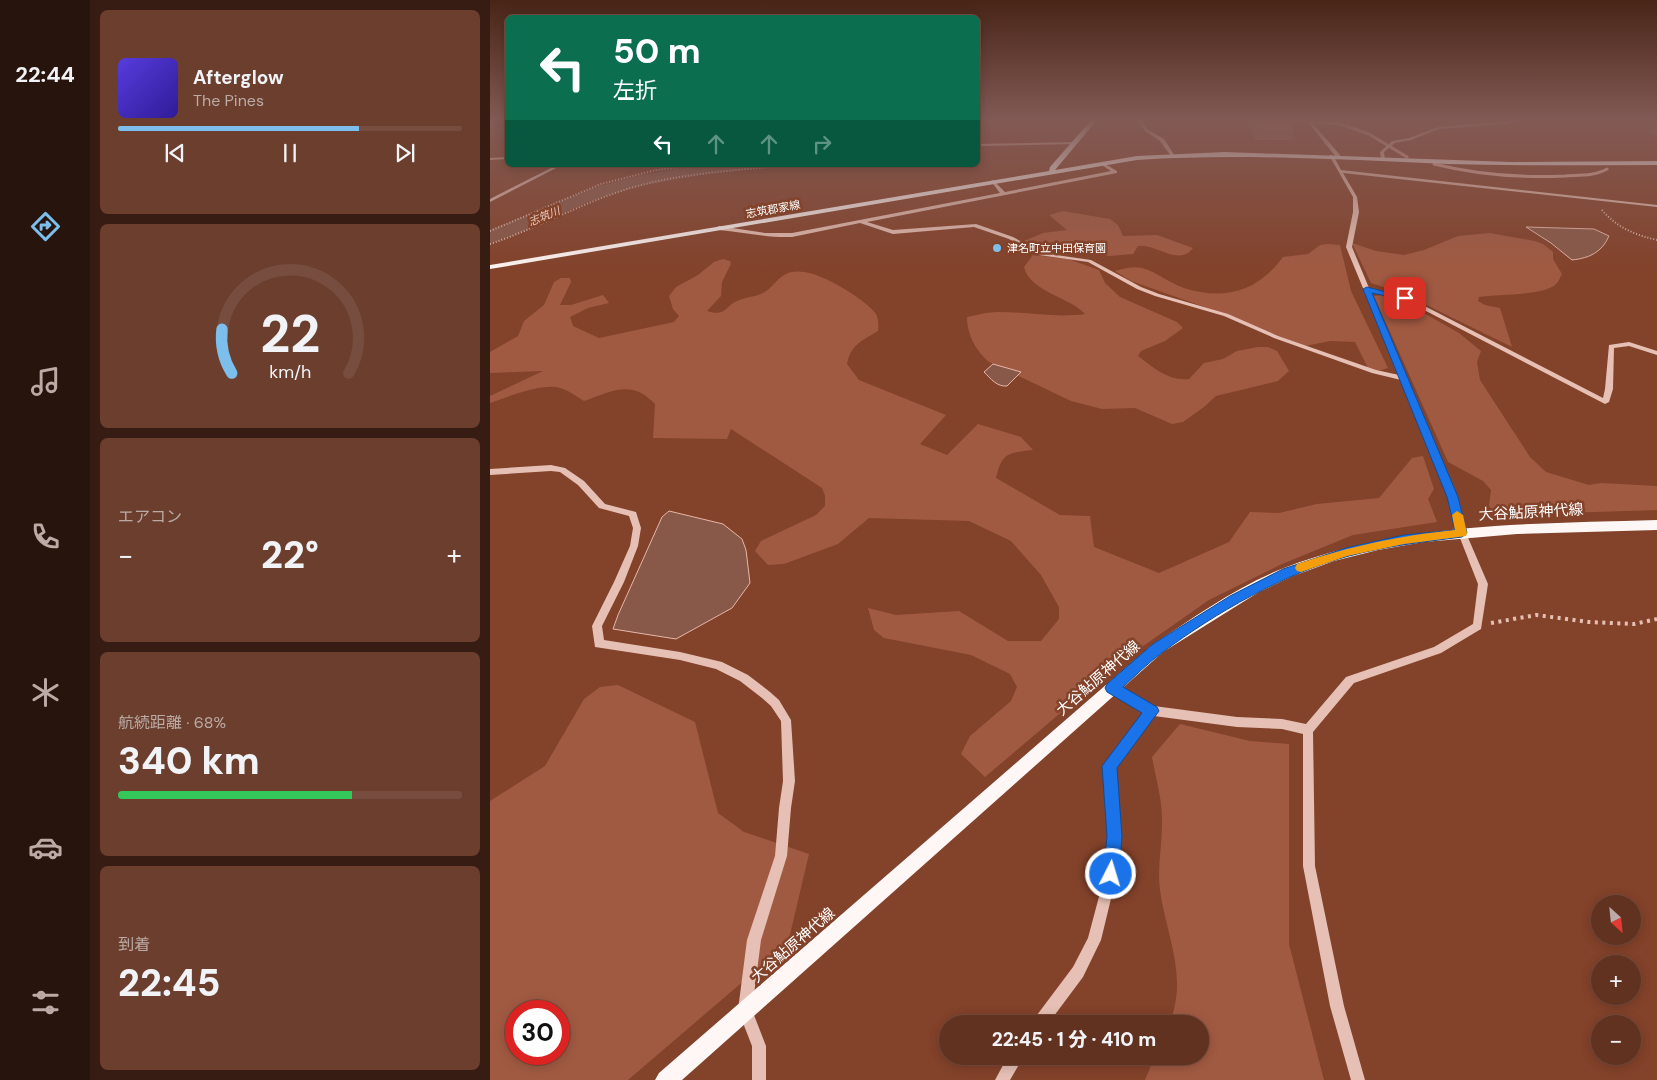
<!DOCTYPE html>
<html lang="ja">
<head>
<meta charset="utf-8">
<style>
  :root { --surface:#623220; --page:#6b3e2d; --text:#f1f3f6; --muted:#bbaaa5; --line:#764d3e; --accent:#7cbeec }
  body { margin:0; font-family:"DM Sans","Noto Sans JP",sans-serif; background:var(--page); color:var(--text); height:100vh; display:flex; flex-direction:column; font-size:19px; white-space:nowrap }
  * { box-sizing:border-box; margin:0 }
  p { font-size:16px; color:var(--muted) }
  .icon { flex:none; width:28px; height:28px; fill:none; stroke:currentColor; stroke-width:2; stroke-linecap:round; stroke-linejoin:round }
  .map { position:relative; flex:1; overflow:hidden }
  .sheet { display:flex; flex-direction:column; gap:10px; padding:10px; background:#361c12; width:400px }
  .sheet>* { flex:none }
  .top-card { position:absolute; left:15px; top:15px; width:475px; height:152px; border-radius:8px; box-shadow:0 2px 12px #0003,0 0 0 1px var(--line); background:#0b6e4f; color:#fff; overflow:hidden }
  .needle { width:32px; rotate:153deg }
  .fabs { position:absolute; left:1101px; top:895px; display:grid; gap:10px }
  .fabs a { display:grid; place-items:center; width:50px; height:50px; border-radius:50%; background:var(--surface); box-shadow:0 2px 12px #0003,0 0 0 1px var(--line); font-size:25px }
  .speed { position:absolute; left:15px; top:1000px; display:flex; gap:10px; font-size:25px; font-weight:700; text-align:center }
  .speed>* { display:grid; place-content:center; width:65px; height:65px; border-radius:50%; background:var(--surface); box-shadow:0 2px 12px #0003,0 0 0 1px var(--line); line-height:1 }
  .speed .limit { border:8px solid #d22; background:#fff; color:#111 }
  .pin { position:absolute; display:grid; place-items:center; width:42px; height:42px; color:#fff; margin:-21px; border-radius:10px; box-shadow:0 2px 8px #0006 }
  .me { position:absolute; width:55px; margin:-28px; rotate:5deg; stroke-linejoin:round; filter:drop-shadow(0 0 4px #0008) }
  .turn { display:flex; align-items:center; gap:18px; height:105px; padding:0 25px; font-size:22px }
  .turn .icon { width:65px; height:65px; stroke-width:2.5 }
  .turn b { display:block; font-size:35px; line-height:42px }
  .lanes { display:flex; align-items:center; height:48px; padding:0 25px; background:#0003; justify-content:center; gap:25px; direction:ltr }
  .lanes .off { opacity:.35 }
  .big { font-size:38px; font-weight:800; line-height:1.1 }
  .sheet .card { flex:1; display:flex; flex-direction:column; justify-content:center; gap:8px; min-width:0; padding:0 18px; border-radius:8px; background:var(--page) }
  .sheet .dial { align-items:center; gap:0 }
  .dial svg { height:130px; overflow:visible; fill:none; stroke:var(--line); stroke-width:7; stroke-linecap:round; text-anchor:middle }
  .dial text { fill:var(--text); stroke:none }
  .song { display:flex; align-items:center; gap:15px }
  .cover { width:60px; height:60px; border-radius:8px; background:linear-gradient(135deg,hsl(250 70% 55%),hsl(250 70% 35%)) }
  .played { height:5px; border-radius:2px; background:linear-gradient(90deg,var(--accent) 70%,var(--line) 70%) }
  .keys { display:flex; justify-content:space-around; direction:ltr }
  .heat { display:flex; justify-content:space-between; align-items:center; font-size:28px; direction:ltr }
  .charge { height:8px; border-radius:4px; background:linear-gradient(90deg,#34c759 68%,var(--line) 0) }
  .trip { position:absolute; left:449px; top:1015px; width:270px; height:50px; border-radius:25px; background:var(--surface); box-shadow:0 2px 12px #0003,0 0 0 1px var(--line); font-weight:800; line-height:50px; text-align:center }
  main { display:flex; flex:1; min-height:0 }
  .tab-bar { display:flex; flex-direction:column; width:90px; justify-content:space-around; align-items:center; background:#27140d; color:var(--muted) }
  .tab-bar .icon { width:35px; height:35px }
  .tab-bar .active { color:var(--accent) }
  .tab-bar b { font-size:22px; color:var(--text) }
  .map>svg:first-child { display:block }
  .green { fill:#a15a42; fill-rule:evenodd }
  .water { fill:#885948; stroke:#e6b7a9 }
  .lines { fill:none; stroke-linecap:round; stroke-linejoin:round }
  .stream { stroke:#e6b7a9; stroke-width:3 }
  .river { fill:#885948; fill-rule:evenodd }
  .path-far1 { stroke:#e6c0b4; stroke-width:2; stroke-dasharray:1 2; stroke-linecap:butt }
  .path { stroke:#e6c0b4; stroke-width:4; stroke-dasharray:3 4.5; stroke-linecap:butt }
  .minor { fill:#e6c0b4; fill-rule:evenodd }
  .major { fill:#fef7f5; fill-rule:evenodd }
  .wall { fill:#945e4a }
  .building { fill:#ac6d56; stroke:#784c3c }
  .route { fill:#1a73e8; stroke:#114b97 }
  .slow { fill:#f59e0b }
  .poi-dot { fill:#7cbeec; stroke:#83422a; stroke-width:2 }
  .labels { text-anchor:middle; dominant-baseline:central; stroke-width:5; stroke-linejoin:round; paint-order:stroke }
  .far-street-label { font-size:11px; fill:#fff; stroke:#83422a }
  .far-water-label { font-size:11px; font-style:italic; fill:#eecbbf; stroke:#83422a }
  .far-poi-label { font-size:11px; fill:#fff; stroke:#83422a; text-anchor:start }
  .near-street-label { font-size:15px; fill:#fff; stroke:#83422a }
</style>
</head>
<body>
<main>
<nav class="tab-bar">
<b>22:44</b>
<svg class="icon active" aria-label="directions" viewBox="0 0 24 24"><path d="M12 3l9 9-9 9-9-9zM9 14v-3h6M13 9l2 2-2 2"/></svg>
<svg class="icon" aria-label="music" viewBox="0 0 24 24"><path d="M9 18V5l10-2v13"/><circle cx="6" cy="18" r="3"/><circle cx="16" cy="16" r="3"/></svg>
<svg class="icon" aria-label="phone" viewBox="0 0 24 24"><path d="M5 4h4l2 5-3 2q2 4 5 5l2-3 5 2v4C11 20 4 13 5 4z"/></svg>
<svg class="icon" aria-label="climate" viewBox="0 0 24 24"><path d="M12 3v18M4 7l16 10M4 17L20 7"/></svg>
<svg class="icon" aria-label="car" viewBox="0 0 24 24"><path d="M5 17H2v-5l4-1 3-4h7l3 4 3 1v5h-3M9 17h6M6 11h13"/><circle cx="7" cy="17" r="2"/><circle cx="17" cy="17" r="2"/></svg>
<svg class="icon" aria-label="filters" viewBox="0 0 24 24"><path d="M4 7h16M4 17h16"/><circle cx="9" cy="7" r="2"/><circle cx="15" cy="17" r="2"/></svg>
</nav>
<section class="sheet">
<div class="card">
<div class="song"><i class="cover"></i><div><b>Afterglow</b><p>The Pines</p></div></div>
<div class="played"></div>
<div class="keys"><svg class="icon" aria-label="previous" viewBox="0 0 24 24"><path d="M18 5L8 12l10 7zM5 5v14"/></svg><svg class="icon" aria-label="pause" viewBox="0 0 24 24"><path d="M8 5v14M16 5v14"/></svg><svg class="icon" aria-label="next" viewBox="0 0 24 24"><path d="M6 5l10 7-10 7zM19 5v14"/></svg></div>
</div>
<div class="card dial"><svg viewBox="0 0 100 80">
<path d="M14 69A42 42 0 1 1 86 69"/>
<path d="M14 69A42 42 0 0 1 8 42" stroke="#7cbeec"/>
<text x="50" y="56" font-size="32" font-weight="700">22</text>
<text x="50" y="72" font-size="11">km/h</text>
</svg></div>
<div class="card"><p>エアコン</p>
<div class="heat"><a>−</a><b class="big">22°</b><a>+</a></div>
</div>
<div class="card"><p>航続距離 · 68%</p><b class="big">340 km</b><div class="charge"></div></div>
<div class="card"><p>到着</p><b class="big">22:45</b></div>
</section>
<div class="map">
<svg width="1167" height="1080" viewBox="0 0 1167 1080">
  <rect width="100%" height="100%" fill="#83422a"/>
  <path class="green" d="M573 211 620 219 628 225 633 236 667 235 703 248C689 267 665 243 648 246L643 254 619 256 579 249 558 243 543 246 536 244 534 241 553 233 577 230 559 215Z
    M1000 233 1045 241 1053 244 1063 252V259L1072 274C1070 277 1069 282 1066 284 1055 296 1006 294 989 297L988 301 995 305 1010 308 1022 347 912 293 881 283 862 243 886 251 914 255 934 250 968 236Z
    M839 244 850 245 861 291 898 368 888 371 878 368 865 342 840 341 815 346 773 332 723 310 641 281 625 271C633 269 643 266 652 268 667 272 679 283 694 288 735 301 768 291 793 257L818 254 830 245Z
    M543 255 578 259 609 270 615 283 630 297 687 322 693 328 675 341 651 351 648 356C664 368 678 381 699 379L714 363 733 359 747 351 768 347H778L787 351 799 371 788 381 726 396 714 407 693 422 682 424 645 408 612 409 581 401 499 362C486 351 477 335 477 317 487 315 498 312 508 312 538 312 565 318 595 314 578 296 540 292 534 267Z
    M233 259 240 261 241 264 232 282 231 296 217 311C236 317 234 307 247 301 255 297 265 297 273 293 281 289 286 280 294 275 314 262 355 288 371 300 384 311 390 313 388 331 372 341 361 344 357 364L369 380 456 415 430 444 457 455 488 424 531 437 543 450C518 453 512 452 506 478L570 515 600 516 604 547 669 573 739 542 760 512 789 513 827 504 889 498 922 458 933 456 944 489 938 499 947 522 863 535 792 564 719 600 629 663 495 777 471 754 480 736 521 701 527 687 520 674 481 655 394 638 384 630 378 608 406 615 469 611 518 641H551L569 619V607L551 575 521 541 479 521 379 518 348 544 294 564 278 565 265 551 271 541 326 515 335 506V496L332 488 241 429 237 439 163 438 165 404C142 379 122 391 94 401 86 396 75 388 66 387 47 385 17 397 0 403V396L53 371 0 373V352L28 336 34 321 54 305 64 282 71 278H80L81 282 70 305H81L113 295 119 303 98 308 80 317 83 326 109 338 184 322 189 316 183 309 179 296 186 287 208 275 224 262Z
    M893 295 904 296 969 333 991 351 987 362 990 380 1040 457 1056 472 1099 485 1111 483 1167 486V510L1007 515 999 506 1001 490 993 481 958 462 884 296Z
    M128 685 205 722 228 813 254 832 319 854 298 943 138 1080H0V801L55 766 94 699 110 687ZM26 1011H69V1054H26Z
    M690 724 760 741 799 744V944L834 1080H655L665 1056H710V1024H679C699 978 676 935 670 890 667 869 672 846 672 825 673 802 666 779 662 757Z"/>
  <path class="water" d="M1036 227 1104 229 1119 236C1112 252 1100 258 1082 260L1061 243Z
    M503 364 531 372 517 386C507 387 501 379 494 372Z
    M179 511 233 524 252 539 256 550 260 583 242 608 186 639 123 629 128 615 172 517Z"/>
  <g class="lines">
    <path class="stream" d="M799 120 851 124 879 134 917 157
      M944 164C988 175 1031 178 1075 176 1089 175 1105 176 1117 169"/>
    <path class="river" d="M211 165H261L259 169 253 170C201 176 149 183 99 202 66 214 35 234 0 243V230L106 187 152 175Z"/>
    <path class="path-far1" d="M1112 210C1126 227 1145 235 1167 240
      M0 231 111 184 166 170 209 165
      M0 244C45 229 86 206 131 191 185 173 243 171 300 165"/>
    <path class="path" d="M1001 623 1046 615 1099 622 1144 624 1167 619"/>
    <path class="minor" d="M647 120H651L657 129 674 139 685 156H681L670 141 655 131Z
      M816 120H820L850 155V157H846Z
      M1028 120H1037L1016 124 949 129 921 140 905 143 894 152 895 160 891 159 890 152 902 141 919 138 948 127Z
      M584 142 586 144 488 146V144Z
      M839 155H843L851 170 1167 205V207L853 173 867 197 869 212 862 247 879 288 917 297 1113 398 1115 389 1119 345 1139 342 1167 351V355L1139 346 1124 348 1123 389 1119 402 1115 404 913 299 881 292 967 497 976 533 998 584 991 629 951 653 864 683 823 732 825 866 854 1006 875 1080H861L840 1006 813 866V734L792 729 747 727 664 716 625 768 631 836 627 874 611 940 593 977 558 1024H542L544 1019 583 967 598 938 615 874 619 836 613 766 654 712 618 691 617 688 618 685 622 683 626 685 664 706 747 717 792 719 816 724 856 677 944 647 983 624 988 584 968 533 959 497 911 380 882 373 784 338 734 316 665 296 647 289 598 262 549 255 519 239 484 227 403 234 370 223 302 237C277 238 253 232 229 230L226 228 229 226 275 233H302L510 193 501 181 503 180 515 192 621 171 610 164 612 162 627 171V173L377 222 403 230 486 224 523 237 552 253 601 260 651 287 669 294 738 314 788 336 886 370 909 375 856 247 863 212V197Z
      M18 157V159L0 160V158Z
      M67 165H72L0 202V199Z
      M61 465 75 468 94 481 115 504 146 512 151 528 148 546 134 582 112 626 114 640 190 652 232 662 258 675 280 692 289 700 301 720 305 781 301 808 297 856 271 940 262 1010 276 1046V1080H262V1046L248 1010 257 940 285 856 289 808 293 781 291 721 281 706 272 698 250 681 226 669 190 660 105 647 102 626 124 582 140 546 143 528 139 516 109 508 88 485 70 472 61 471 0 475V469Z
      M518 1056H534L520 1080H505Z"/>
    <path class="major" d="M601 120H607L565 170 647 156 735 152 1021 162 1167 161V165C1097 165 1028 166 958 164 854 160 751 153 647 160L0 269V265L559 171 560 167Z
      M1167 520V530L1027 534 934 542 888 550 844 561 803 576 769 592 673 652 192 1080H165L169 1073 663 644C705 617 747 586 794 568 913 522 1041 524 1167 520Z"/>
  </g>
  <path class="wall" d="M757 120H798L804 131 802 140H766L757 121Z
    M1164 121H1167V137L1158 132Z"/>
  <path class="building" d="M762 120H798L804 131H768Z"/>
  <linearGradient id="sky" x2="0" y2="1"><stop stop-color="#482417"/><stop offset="0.44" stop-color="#825a55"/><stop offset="1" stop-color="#825a55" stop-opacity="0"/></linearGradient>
  <rect width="1167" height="271" fill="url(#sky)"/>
  <path class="route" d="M877 287 919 298 915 300 882 293 968 497 977 533 972 537C933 542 896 546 859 556 795 573 725 613 673 652 659 662 646 675 633 687L667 707 669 711 627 768 632 836 629 874 627 880 621 883 615 880 613 874 617 836 612 766 652 713 617 692 615 688 617 684 663 644 740 596 793 569 856 548 914 535 965 530 957 497 873 289Z"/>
  <path class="slow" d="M967 511 973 515 977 533 976 536 914 544 857 556 811 572 807 571 805 568 807 564C862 546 907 536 965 530L962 515Z"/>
  <circle class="poi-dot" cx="507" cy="248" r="5"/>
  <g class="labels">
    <g class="far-street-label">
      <text transform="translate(283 209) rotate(-10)">志筑郡家線</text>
    </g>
    <g class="far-water-label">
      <text transform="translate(54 216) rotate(-22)">志筑川</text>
    </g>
    <g class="far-poi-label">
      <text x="517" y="248">津名町立中田保育園</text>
    </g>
    <g class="near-street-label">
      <text transform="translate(1041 512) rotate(-3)">大谷鮎原神代線</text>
      <text transform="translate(608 678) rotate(-41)">大谷鮎原神代線</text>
      <text transform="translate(303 945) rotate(-41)">大谷鮎原神代線</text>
    </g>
  </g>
</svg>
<div class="fabs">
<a><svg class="needle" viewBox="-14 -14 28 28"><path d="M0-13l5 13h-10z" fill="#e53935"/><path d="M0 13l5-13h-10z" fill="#bbaaa5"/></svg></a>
<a>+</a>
<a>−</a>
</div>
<div class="speed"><div class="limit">30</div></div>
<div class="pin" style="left:915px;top:298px;background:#d93025"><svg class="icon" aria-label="arrive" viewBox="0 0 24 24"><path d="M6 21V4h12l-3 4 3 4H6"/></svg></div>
<svg class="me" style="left:621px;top:874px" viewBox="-20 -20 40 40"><circle r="17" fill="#1a73e8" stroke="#fff" stroke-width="3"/><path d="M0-11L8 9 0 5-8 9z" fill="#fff"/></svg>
<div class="trip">22:45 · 1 分 · 410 m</div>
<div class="top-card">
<div class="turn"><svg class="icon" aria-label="left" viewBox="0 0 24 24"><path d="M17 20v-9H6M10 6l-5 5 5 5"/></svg><div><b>50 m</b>左折</div></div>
<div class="lanes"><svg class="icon" aria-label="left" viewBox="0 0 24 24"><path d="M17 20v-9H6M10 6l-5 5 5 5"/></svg><svg class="icon off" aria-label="ahead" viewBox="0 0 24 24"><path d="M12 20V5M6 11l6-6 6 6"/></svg><svg class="icon off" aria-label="ahead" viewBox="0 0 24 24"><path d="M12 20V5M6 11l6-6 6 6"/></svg><svg class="icon off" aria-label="right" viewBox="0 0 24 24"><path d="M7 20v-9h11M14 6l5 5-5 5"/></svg></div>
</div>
</div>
</main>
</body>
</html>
